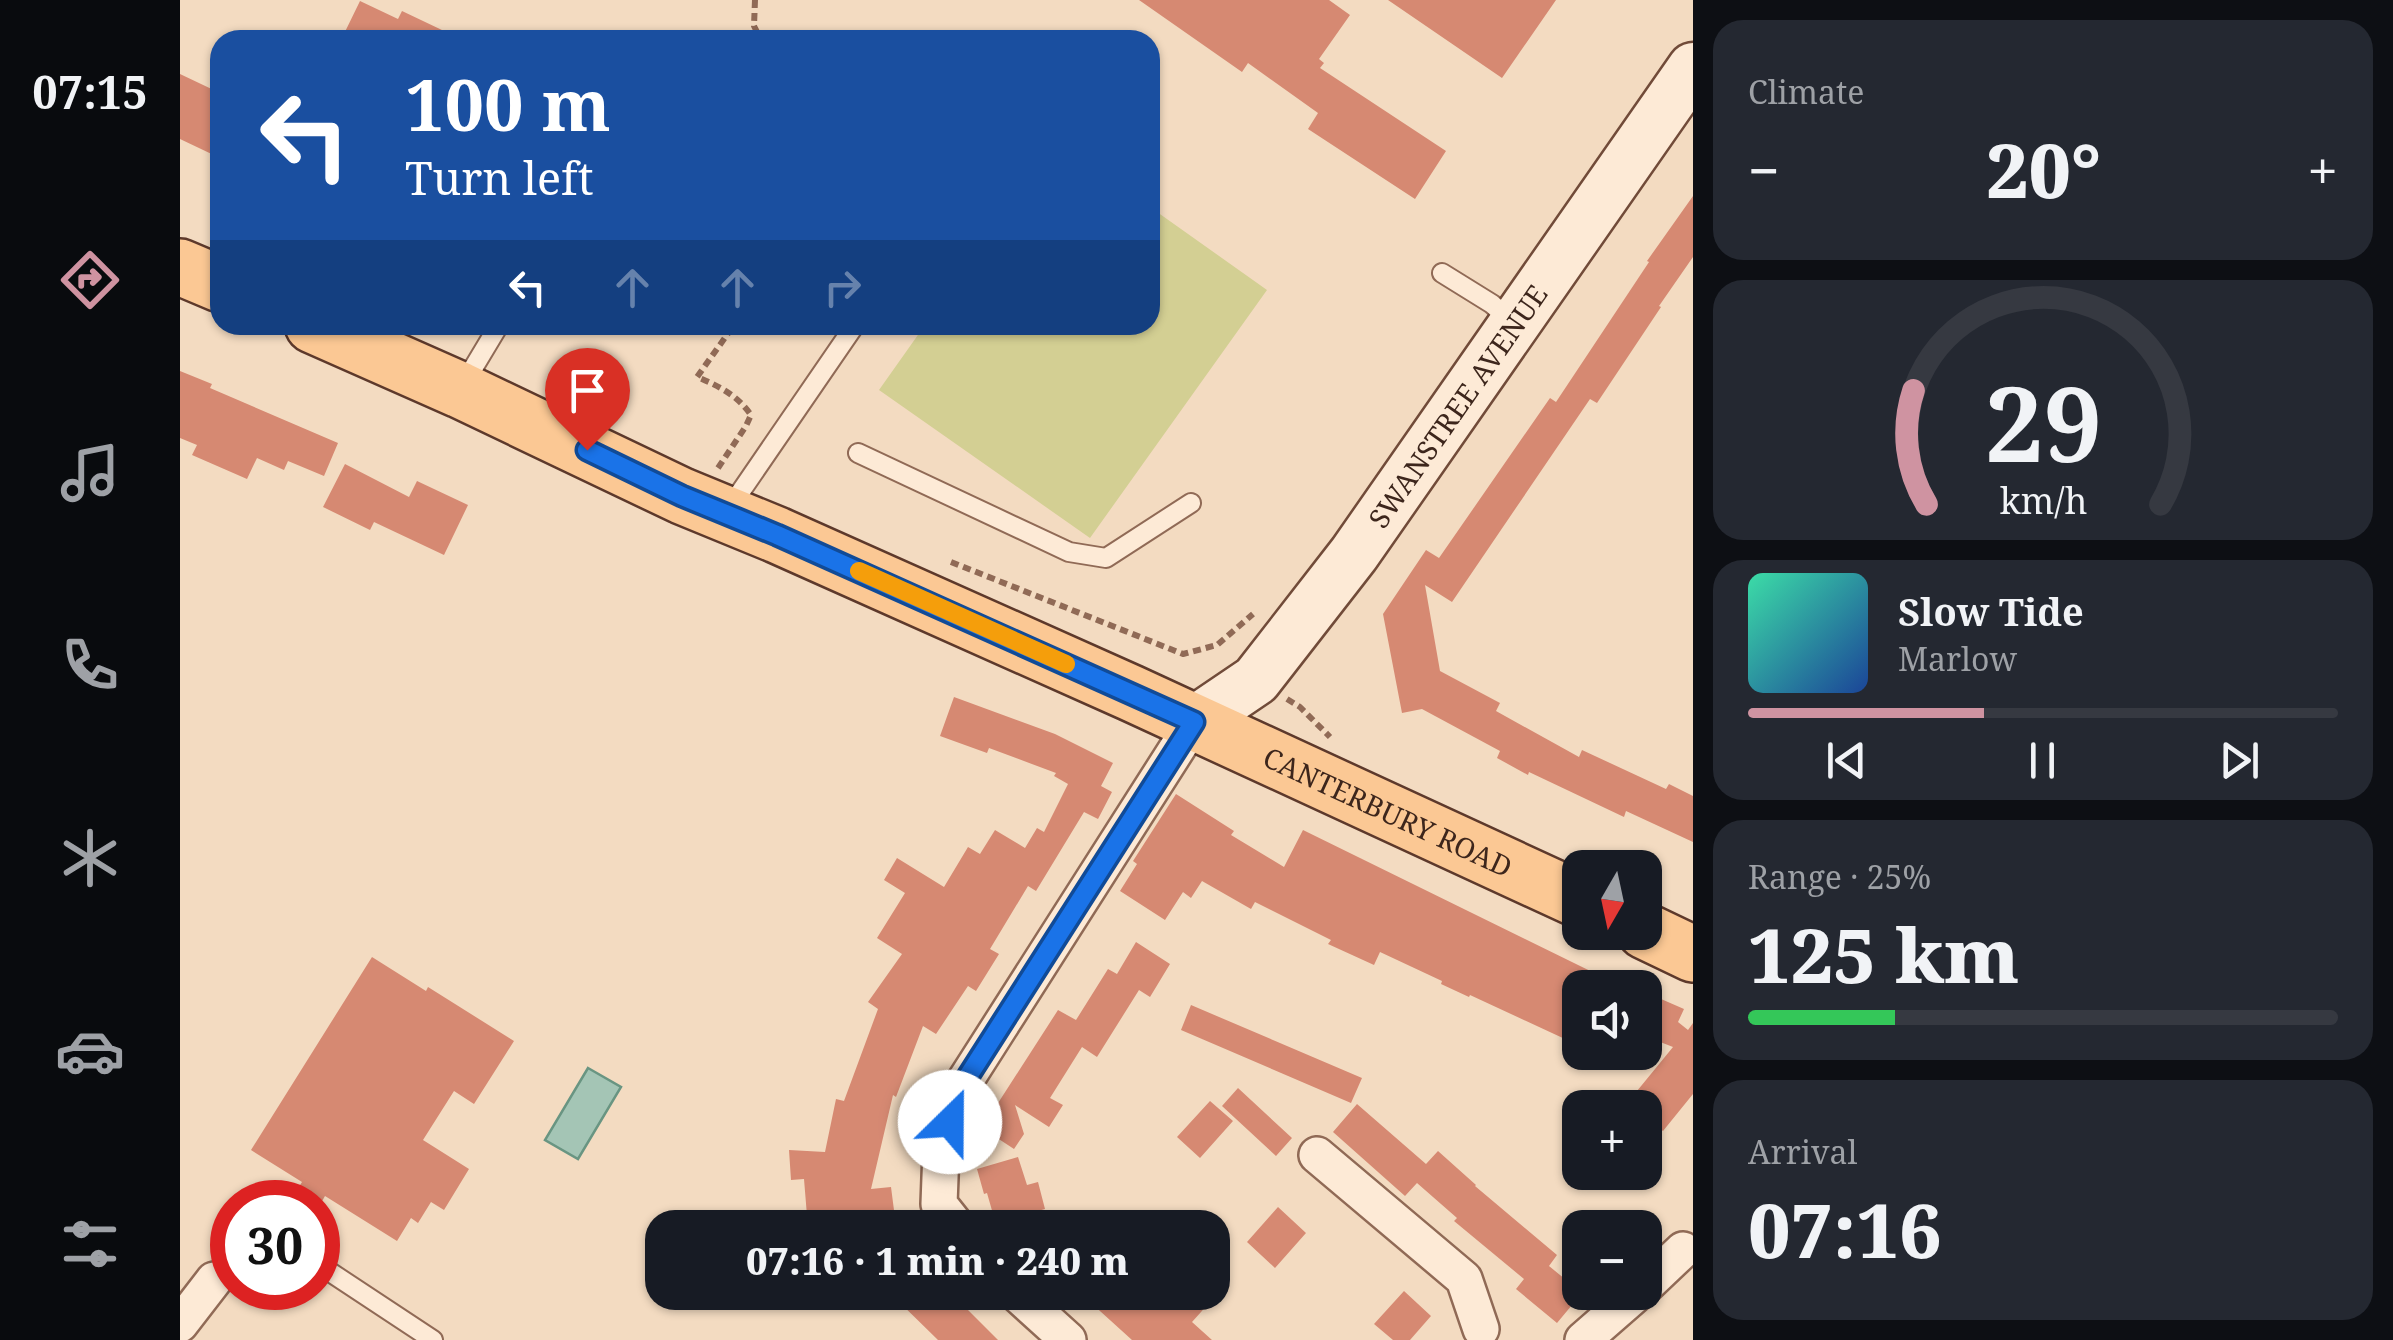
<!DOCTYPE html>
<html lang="en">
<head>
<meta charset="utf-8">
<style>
  :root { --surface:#171b24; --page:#242831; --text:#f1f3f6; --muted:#9ea1a6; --line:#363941; --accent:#cf93a1 }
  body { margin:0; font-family:"Noto Serif",serif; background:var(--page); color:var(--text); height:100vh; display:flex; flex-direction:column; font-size:38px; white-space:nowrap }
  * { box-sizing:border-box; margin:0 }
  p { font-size:32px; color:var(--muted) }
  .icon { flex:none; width:55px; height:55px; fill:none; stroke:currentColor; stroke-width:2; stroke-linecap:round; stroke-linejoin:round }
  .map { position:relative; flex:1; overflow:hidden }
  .panel { display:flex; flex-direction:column; gap:20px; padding:20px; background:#0d0f14; width:700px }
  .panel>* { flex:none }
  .guide { position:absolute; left:30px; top:30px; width:950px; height:305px; border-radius:30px; box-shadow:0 2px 8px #0004; background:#1a4fa0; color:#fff; overflow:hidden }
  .needle { width:65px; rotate:189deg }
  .buttons { position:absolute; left:1382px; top:850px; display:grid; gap:20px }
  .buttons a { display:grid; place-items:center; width:100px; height:100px; border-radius:20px; background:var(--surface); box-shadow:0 2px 8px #0004; font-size:50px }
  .speed { position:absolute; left:30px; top:1180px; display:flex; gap:20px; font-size:50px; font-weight:700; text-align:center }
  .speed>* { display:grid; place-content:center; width:130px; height:130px; border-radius:50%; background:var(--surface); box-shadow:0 2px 8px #0004; line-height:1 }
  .speed .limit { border:15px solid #d22; background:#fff; color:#111 }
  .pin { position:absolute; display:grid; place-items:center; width:85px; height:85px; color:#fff; margin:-102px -42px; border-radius:50% 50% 50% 0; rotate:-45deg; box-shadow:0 0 10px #0007 }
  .pin .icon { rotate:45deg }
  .me { position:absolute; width:110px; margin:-55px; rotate:23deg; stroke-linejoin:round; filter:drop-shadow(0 0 8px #0008) }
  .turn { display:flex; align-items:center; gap:35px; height:210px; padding:0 30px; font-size:45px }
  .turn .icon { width:130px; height:130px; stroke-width:2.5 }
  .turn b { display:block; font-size:70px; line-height:85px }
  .lanes { display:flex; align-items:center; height:95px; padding:0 30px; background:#0003; justify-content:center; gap:50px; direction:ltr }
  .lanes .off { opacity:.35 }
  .big { font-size:75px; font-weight:800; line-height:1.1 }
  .panel .tile { flex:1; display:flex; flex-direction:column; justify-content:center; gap:15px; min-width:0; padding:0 35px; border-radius:30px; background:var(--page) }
  .panel .dial { align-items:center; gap:0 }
  .dial svg { height:260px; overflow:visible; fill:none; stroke:var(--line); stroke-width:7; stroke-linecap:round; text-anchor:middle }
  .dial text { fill:var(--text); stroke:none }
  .song { display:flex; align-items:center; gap:30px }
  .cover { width:120px; height:120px; border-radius:15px; background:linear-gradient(135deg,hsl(160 70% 55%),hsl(220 70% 35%)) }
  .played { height:10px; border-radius:5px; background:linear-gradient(90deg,var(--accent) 40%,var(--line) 40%) }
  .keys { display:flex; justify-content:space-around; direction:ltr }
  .heat { display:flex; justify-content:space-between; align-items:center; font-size:55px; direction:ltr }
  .charge { height:15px; border-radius:8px; background:linear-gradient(90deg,#34c759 25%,var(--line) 0) }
  .trip { position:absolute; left:465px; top:1210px; width:585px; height:100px; border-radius:30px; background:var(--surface); box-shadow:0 2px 8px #0004; font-weight:800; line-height:100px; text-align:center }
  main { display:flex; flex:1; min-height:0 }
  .tabs { display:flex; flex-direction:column; width:180px; justify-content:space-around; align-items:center; background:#090b0e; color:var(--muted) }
  .tabs .icon { width:70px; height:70px }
  .tabs .selected { color:var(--accent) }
  .tabs b { font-size:45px; color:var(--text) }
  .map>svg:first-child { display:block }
  .green { fill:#d3cf93 }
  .water { fill:#a4c5b5; stroke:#699582; stroke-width:2.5 }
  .building { fill:#d68972 }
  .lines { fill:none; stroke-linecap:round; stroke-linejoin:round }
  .lane-casing { stroke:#906a56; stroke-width:22 }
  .street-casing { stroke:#906a56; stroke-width:40 }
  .secondary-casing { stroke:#714b39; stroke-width:55 }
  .primary-casing { stroke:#5d392b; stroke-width:60 }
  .path { stroke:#906a56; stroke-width:6; stroke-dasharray:8 5; stroke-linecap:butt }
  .lane { stroke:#fdead6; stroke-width:18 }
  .street { stroke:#fdead6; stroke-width:35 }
  .secondary { stroke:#fdead6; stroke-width:50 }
  .primary { stroke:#fbc894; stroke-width:55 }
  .route-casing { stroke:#114b97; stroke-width:25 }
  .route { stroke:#1a73e8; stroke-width:18 }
  .slow { stroke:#f59e0b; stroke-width:18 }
  .labels { text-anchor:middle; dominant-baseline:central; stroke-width:10; stroke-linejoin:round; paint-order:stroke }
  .street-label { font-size:28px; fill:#3d261c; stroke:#fae7d2 }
</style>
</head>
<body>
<main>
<nav class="tabs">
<b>07:15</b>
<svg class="icon selected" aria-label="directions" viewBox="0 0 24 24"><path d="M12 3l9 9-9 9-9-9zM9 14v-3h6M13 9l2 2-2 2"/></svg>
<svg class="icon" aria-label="music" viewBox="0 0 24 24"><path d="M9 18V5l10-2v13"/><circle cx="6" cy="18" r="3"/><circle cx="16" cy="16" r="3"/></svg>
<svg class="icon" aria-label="phone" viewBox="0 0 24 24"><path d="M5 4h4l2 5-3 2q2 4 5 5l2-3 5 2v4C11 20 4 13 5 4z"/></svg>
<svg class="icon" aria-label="climate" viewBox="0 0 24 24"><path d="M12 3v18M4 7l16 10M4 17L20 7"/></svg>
<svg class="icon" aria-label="car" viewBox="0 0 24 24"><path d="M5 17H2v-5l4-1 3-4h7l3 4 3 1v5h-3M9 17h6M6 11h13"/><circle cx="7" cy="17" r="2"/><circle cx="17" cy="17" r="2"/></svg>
<svg class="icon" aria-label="filters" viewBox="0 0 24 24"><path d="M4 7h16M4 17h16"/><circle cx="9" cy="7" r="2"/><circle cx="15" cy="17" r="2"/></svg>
</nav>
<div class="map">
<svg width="1513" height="1340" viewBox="0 0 1513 1340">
  <rect width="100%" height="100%" fill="#f3dbc1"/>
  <path class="green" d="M970 207 1087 290 910 538 699 390 745 325H970Z"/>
  <path class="water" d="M408 1068 441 1087 398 1159 365 1140Z"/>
  <path class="building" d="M959 0H1149L1170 15 1139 59 1144 63 1140 68 1266 151 1235 199 1128 129 1138 113 1068 63 1062 72Z
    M1208 0H1376L1322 78Z
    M180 1 218 19 222 11 283 40H161Z
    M0 74 40 93V158L0 139Z
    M1513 196V257L1479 306 1481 307 1417 403 1410 399 1272 602 1245 585 1260 671 1320 703 1316 711 1399 757 1402 750 1486 789 1489 784 1513 796V842L1446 811 1444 817 1349 772 1348 775 1317 758 1320 751 1242 709 1222 713 1203 614 1246 550 1259 558 1370 398 1376 402 1469 262 1467 261Z
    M0 371 32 384 30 388 158 443 144 476 108 461 104 470 77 458 67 479 12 455 17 445 0 438Z
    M165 464 229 497 237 481 288 505 264 555 194 522 190 530 143 507Z
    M774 697 875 734 933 763 921 786 932 792 918 819 904 812 856 891 848 886 810 949 819 954 796 991 788 986 756 1034 743 1026 716 1097 713 1095 691 1189 711 1187 715 1218 676 1223V1228H628L624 1179 611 1180 609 1150 645 1152 656 1099 664 1101 698 1009 688 1002 722 954 697 938 725 893 704 880 717 858 764 887 788 847 800 854 815 830 845 848 857 828 864 832 888 784 874 776 876 773 809 748 807 753 760 736Z
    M996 794 1054 831 1051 835 1104 867 1123 830 1445 988H1400V1046L1290 995 1289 997 1261 984 1262 981 1200 952 1194 965 1148 944 1151 940 1075 902 1071 909 1022 881 1011 898 1003 892 985 920 940 891 957 864 953 861Z
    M956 942 990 964 970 997 959 990 917 1057 902 1047 870 1098 883 1105 869 1127 835 1105 844 1134 834 1149 802 1128 878 1010 896 1020 928 969 937 974Z
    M192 957 246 991 248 987 334 1041 294 1104 274 1091 243 1140 289 1169 264 1210 251 1202 238 1223 231 1218 217 1241 145 1196 138 1208V1202H126L114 1195 122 1182 71 1150Z
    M1465 992 1504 1009 1498 1022 1508 1030 1513 1023V1094L1483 1131 1465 1116V1108H1454L1448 1102 1493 1047 1465 1036Z
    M1011 1005 1182 1078 1171 1103 1001 1030Z
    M1058 1088 1112 1138 1096 1156 1042 1106Z
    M1030 1101 1053 1121 1020 1158 997 1137Z
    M1177 1104 1246 1164 1258 1151 1296 1185 1295 1186 1377 1255 1369 1266 1402 1293 1377 1323 1336 1289 1344 1279 1274 1221 1277 1218 1237 1183 1225 1196 1153 1132Z
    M838 1157 847 1185 858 1182 865 1209 858 1211 863 1228H820L818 1220 815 1221 807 1193 804 1194 797 1169Z
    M1098 1207 1126 1233 1095 1268 1067 1242Z
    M1224 1291 1251 1316 1230 1340H1213L1194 1324Z
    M709 1292H770L818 1340H758Z
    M899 1292H976L987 1303 997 1292H1039L1012 1322 1032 1340H952Z"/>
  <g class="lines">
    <defs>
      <path id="lane" d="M1262 273 1312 304 1331 321
        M283 385 319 325
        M678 453 889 552 926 558 1011 503
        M548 510 675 325
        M138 1264 253 1340"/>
      <path id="street" d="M1137 1155 1284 1279 1301 1329
        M778 1228 759 1204 761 1151 778 1092 1014 722
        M1465 1286 1503 1250
        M835 1292 888 1340
        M0 1324 34 1280
        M1403 1340 1458 1292"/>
      <g id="secondary">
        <path id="s1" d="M1014 722 1076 680 1174 554 1513 68"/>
      </g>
      <g id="primary">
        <path d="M0 267 40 284"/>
        <path id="s2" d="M133 325 280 390 502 496 597 535 951 693 1400 900"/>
        <path d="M1465 931 1513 954"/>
      </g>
    </defs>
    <use href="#lane" class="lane-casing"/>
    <use href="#street" class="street-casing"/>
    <use href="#secondary" class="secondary-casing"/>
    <use href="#primary" class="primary-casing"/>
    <path class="path" d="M575 0 574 26 581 40
      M538 468 566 426 571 415C557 395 539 386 517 377L554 325
      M771 562 1003 654 1037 645 1073 614
      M1107 699 1120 707 1150 737"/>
    <use href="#lane" class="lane"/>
    <use href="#street" class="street"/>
    <use href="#secondary" class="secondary"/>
    <use href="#primary" class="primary"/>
  </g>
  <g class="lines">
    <defs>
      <path id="route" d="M407 450 502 496 597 535 1014 722 778 1092 770 1122"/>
    </defs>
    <use href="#route" class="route-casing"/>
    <use href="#route" class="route"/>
    <path class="slow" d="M679 571 886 664"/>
  </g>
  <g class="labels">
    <g class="street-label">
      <text stroke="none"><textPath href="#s1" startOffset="415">SWANSTREE AVENUE</textPath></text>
      <text stroke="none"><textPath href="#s2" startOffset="1180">CANTERBURY ROAD</textPath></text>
    </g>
  </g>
</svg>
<div class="buttons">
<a><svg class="needle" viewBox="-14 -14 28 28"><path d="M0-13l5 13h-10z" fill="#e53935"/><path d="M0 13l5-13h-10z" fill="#9ea1a6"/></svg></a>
<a><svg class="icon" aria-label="sound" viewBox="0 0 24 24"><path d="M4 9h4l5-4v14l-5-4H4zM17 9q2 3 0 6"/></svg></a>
<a>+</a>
<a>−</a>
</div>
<div class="speed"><div class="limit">30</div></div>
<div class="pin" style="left:407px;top:450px;background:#d93025"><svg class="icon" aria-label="arrive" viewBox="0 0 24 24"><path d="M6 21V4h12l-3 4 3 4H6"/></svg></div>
<svg class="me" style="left:770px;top:1122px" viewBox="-20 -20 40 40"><circle r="19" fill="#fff"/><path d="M0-13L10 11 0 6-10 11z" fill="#1a73e8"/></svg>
<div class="trip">07:16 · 1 min · 240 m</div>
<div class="guide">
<div class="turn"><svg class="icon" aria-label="left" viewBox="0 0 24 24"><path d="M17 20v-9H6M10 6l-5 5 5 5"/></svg><div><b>100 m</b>Turn left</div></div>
<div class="lanes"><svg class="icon" aria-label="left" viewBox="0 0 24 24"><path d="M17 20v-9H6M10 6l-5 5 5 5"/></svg><svg class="icon off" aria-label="ahead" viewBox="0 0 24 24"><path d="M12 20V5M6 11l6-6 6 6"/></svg><svg class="icon off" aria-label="ahead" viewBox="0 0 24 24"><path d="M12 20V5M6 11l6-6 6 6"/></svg><svg class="icon off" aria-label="right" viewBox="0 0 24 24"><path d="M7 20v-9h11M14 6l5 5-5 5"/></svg></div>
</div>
</div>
<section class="panel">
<div class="tile"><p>Climate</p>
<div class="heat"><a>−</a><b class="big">20°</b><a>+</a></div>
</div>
<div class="tile dial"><svg viewBox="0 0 100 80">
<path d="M14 69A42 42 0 1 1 86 69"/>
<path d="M14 69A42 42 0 0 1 10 34" stroke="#cf93a1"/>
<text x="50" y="56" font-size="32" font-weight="700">29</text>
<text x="50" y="72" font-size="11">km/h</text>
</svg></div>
<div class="tile">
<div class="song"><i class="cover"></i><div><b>Slow Tide</b><p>Marlow</p></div></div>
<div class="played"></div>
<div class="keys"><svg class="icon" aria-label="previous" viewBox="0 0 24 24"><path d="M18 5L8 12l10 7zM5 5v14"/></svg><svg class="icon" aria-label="pause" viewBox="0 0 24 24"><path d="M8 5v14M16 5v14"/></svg><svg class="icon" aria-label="next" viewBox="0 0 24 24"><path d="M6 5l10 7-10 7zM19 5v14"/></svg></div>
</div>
<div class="tile"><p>Range · 25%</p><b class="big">125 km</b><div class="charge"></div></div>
<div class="tile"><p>Arrival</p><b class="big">07:16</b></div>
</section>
</main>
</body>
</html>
